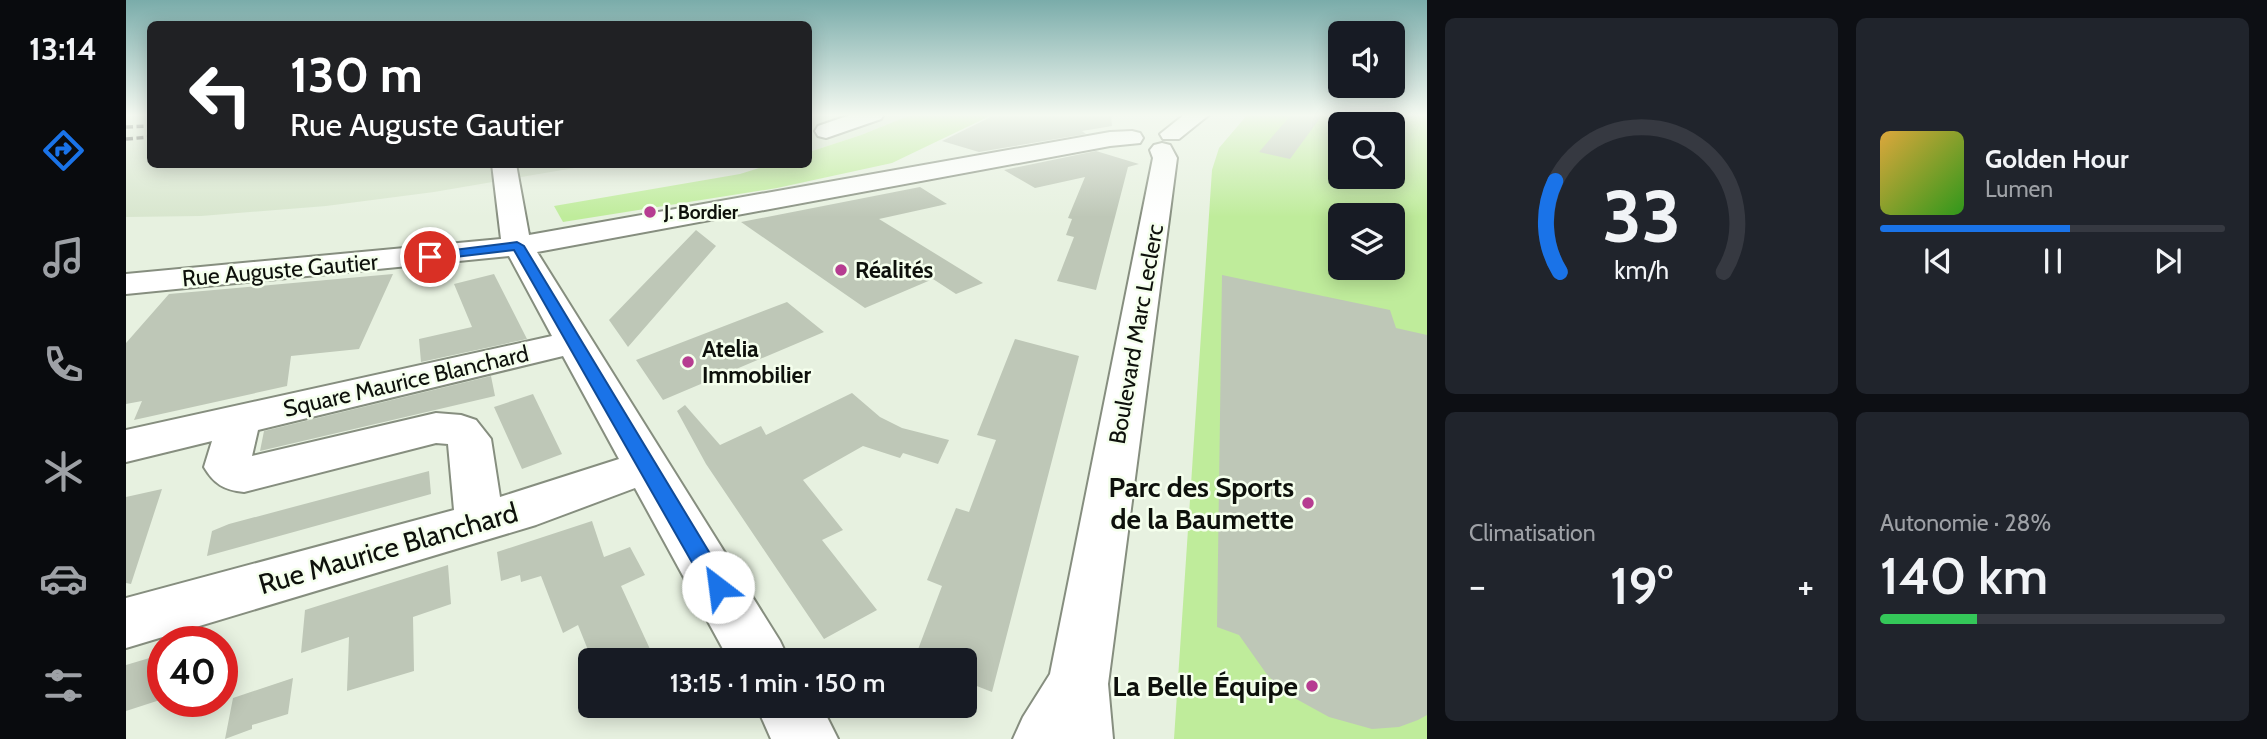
<!DOCTYPE html>
<html lang="fr">
<head>
<meta charset="utf-8">
<style>
  :root { --surface:#171b24; --page:#20242c; --text:#f1f3f6; --muted:#9ea1a6; --line:#363941; --accent:#1a73e8 }
  body { margin:0; font-family:Cabin,sans-serif; background:var(--page); color:var(--text); height:100vh; display:flex; flex-direction:column; font-size:26px; white-space:nowrap }
  * { box-sizing:border-box; margin:0 }
  p { font-size:23px; color:var(--muted) }
  .icon { flex:none; width:38px; height:38px; fill:none; stroke:currentColor; stroke-width:2; stroke-linecap:round; stroke-linejoin:round }
  .map { position:relative; flex:1; overflow:hidden }
  .sheet { display:flex; flex-direction:column; gap:18px; padding:18px; background:#0d0f14; width:840px }
  .sheet>* { flex:none }
  .hud { position:absolute; left:21px; top:21px; width:665px; height:147px; border-radius:10px; box-shadow:0 4px 18px #0003; background:#202124; color:#fff; overflow:hidden }
  .controls { position:absolute; left:1202px; top:21px; display:grid; gap:14px }
  .controls a { display:grid; place-items:center; width:77px; height:77px; border-radius:10px; background:var(--surface); box-shadow:0 4px 18px #0003; font-size:35px }
  .speed { position:absolute; left:21px; top:626px; display:flex; gap:14px; font-size:35px; font-weight:700; text-align:center }
  .speed>* { display:grid; place-content:center; width:91px; height:91px; border-radius:50%; background:var(--surface); box-shadow:0 4px 18px #0003; line-height:1 }
  .speed .limit { border:10px solid #d22; background:#fff; color:#111 }
  .pin { position:absolute; display:grid; place-items:center; width:60px; height:60px; color:#fff; margin:-30px; border:4px solid #fff; border-radius:50%; box-shadow:0 2px 7px #0007 }
  .me { position:absolute; width:77px; margin:-38px; rotate:330deg; stroke-linejoin:round; filter:drop-shadow(0 0 5px #0008) }
  .turn { display:flex; align-items:center; gap:24px; height:147px; padding:0 28px; font-size:32px }
  .turn .icon { width:91px; height:91px; stroke-width:2.5 }
  .turn b { display:block; font-size:49px; line-height:60px }
  .big { font-size:52px; font-weight:600; line-height:1.1 }
  .sheet .card { flex:1; display:flex; flex-direction:column; justify-content:center; gap:10px; min-width:0; padding:0 24px; border-radius:10px; background:var(--page) }
  .sheet .dial { align-items:center; gap:0 }
  .dial svg { height:182px; overflow:visible; fill:none; stroke:var(--line); stroke-width:7; stroke-linecap:round; text-anchor:middle }
  .dial text { fill:var(--text); stroke:none }
  .song { display:flex; align-items:center; gap:21px }
  .cover { width:84px; height:84px; border-radius:10px; background:linear-gradient(135deg,hsl(40 70% 55%),hsl(110 70% 35%)) }
  .played { height:7px; border-radius:4px; background:linear-gradient(90deg,var(--accent) 55%,var(--line) 55%) }
  .keys { display:flex; justify-content:space-around; direction:ltr }
  .heat { display:flex; justify-content:space-between; align-items:center; font-size:38px; direction:ltr }
  .charge { height:10px; border-radius:5px; background:linear-gradient(90deg,#34c759 28%,var(--line) 0) }
  .sheet .tiles { flex:1; display:grid; gap:18px; grid-template-columns:repeat(2,1fr) }
  .trip { position:absolute; left:452px; top:648px; width:399px; height:70px; border-radius:10px; background:var(--surface); box-shadow:0 4px 18px #0003; font-weight:600; line-height:70px; text-align:center }
  main { display:flex; flex:1; min-height:0 }
  .menu { display:flex; flex-direction:column; width:126px; justify-content:space-around; align-items:center; background:#090b0e; color:var(--muted) }
  .menu .icon { width:49px; height:49px }
  .menu .active { color:var(--accent) }
  .menu b { font-size:32px; color:var(--text) }
  .map>svg:first-child { display:block }
  .built { fill:#d8e6ce }
  .green { fill:#bfec9b; fill-rule:evenodd }
  .building { fill:#bec7b7 }
  .lines { fill:none; stroke-linecap:round; stroke-linejoin:round }
  .minor-casing { stroke:#868e7f; stroke-width:4 }
  .minor { fill:#fff; fill-rule:evenodd }
  .rail { stroke:#3b4038; stroke-width:3.5; stroke-dasharray:7 3.5; stroke-linecap:butt }
  .route { fill:#1a73e8; stroke:#114b97; stroke-width:2 }
  .poi-dot { fill:#b63d91; stroke:#f5ffed; stroke-width:2.5 }
  .labels { text-anchor:middle; dominant-baseline:central; stroke-width:5; stroke-linejoin:round; paint-order:stroke }
  .far-poi-label { font-size:19px; font-weight:bold; fill:#0e110c; stroke:#f5ffed; text-anchor:start }
  .street-label { font-size:23px; fill:#0e110c; stroke:#f5ffed }
  .poi-label { font-size:23px; font-weight:bold; fill:#0e110c; stroke:#f5ffed; text-anchor:start }
  .near-poi-label { font-size:28px; font-weight:bold; fill:#0e110c; stroke:#f5ffed; text-anchor:end }
  .near-street-label { font-size:28px; fill:#0e110c; stroke:#f5ffed }
</style>
</head>
<body>
<main>
<nav class="menu">
<b>13:14</b>
<svg class="icon active" aria-label="directions" viewBox="0 0 24 24"><path d="M12 3l9 9-9 9-9-9zM9 14v-3h6M13 9l2 2-2 2"/></svg>
<svg class="icon" aria-label="music" viewBox="0 0 24 24"><path d="M9 18V5l10-2v13"/><circle cx="6" cy="18" r="3"/><circle cx="16" cy="16" r="3"/></svg>
<svg class="icon" aria-label="phone" viewBox="0 0 24 24"><path d="M5 4h4l2 5-3 2q2 4 5 5l2-3 5 2v4C11 20 4 13 5 4z"/></svg>
<svg class="icon" aria-label="climate" viewBox="0 0 24 24"><path d="M12 3v18M4 7l16 10M4 17L20 7"/></svg>
<svg class="icon" aria-label="car" viewBox="0 0 24 24"><path d="M5 17H2v-5l4-1 3-4h7l3 4 3 1v5h-3M9 17h6M6 11h13"/><circle cx="7" cy="17" r="2"/><circle cx="17" cy="17" r="2"/></svg>
<svg class="icon" aria-label="filters" viewBox="0 0 24 24"><path d="M4 7h16M4 17h16"/><circle cx="9" cy="7" r="2"/><circle cx="15" cy="17" r="2"/></svg>
</nav>
<div class="map">
<svg width="1301" height="739" viewBox="0 0 1301 739">
  <rect width="100%" height="100%" fill="#e7f1e0"/>
  <path class="built" d="M0 114H24V164L466 165 308 192 200 206 75 216 0 217Z
    M683 114H787L735 135 683 152Z"/>
  <path class="green" d="M787 114H868L766 163 651 188 437 222 428 206 614 174 643 165 682 164 683 152 735 135Z
    M1122 114H1301V739H1048L1086 170 1093 148ZM1214 124H1267V177H1214ZM1214 215H1267V268H1214Z"/>
  <path class="building" d="M871 114H985L986 126 956 131 960 134 853 152 816 141Z
    M1166 114H1197L1164 159 1133 152Z
    M970 151 1013 164 1002 167 970 290 931 281 948 237 940 235 946 219 942 218 959 177 909 188 878 170Z
    M794 187 821 204 753 219 857 283 830 294 807 279 739 308 615 222Z
    M570 230 590 246 502 347 483 320Z
    M267 274 233 349 165 356 161 386 8 420 16 401 0 404V343L43 294Z
    M368 274 401 339 295 362 293 339 346 327 328 284Z
    M1096 275 1264 310 1270 328 1301 335V715L1292 720 1273 727 1246 729 1203 717 1163 695 1142 676 1113 635 1091 627Z
    M661 302 698 332 537 400 510 360Z
    M889 339 953 356 866 692 838 681V660H788L816 586 801 580 830 508 843 512 870 440 851 435Z
    M365 376 369 396 134 451 138 431Z
    M726 393 754 417 776 428 823 440 812 464 777 453 774 458 737 446 677 480 717 530 696 540 751 610 698 639 580 464 551 411 559 405 594 445 635 426 640 435Z
    M407 394 436 454 396 469 368 407Z
    M303 471 305 494 81 556 86 531 103 524Z
    M36 489 5 584 0 583V497Z
    M466 521 478 557 504 547 519 575 495 586 529 660H466L452 625 437 633 415 576 395 582 394 575 375 581 371 552Z
    M322 565 325 604 287 617 288 671 221 691 223 637 175 653 179 610Z
    M37 654V699L0 711V665Z
    M167 678 162 714 126 725V729L99 739 107 698Z"/>
  <g class="lines">
    <defs>
      <path id="minor" d="M727 114H758L755 119 700 138 692 136 689 131 692 126Z
        M1059 114H1084L1053 139H1037L1034 134Z
        M1006 131 1014 133 1017 138 1014 143 984 146 411 252 654 641 663 660H603L509 488 410 525 0 648V598L328 510 322 444 310 443 118 492C98 490 88 484 78 467L86 441 0 462V430L426 336 383 256 0 294V274L375 239 366 164H390L403 235 984 132ZM437 356 493 459 374 497 365 439 350 420 335 415 310 413 126 456 132 430Z
        M1036 143 1044 145 1051 158 982 684 987 739H887L897 717 924 674 1027 158 1024 150 1028 145Z
        M630 705H695L712 739H645Z"/>
    </defs>
    <use href="#minor" class="minor-casing"/>
    <use href="#minor" class="minor"/>
    <path class="rail" d="M0 127 24 126
      M0 139 24 137"/>
  </g>
  <linearGradient id="sky" x2="0" y2="1"><stop stop-color="#7aacaa"/><stop offset="0.53" stop-color="#f4f9f1"/><stop offset="1" stop-color="#f4f9f1" stop-opacity="0"/></linearGradient>
  <rect width="1301" height="217" fill="url(#sky)"/>
  <path class="route" d="M391 242 398 246 600 580 603 587 600 594 592 597 584 594 388 250 304 260 298 257 304 253Z"/>
  <g class="poi-dot">
    <circle cx="524" cy="212" r="7"/>
    <circle cx="715" cy="270" r="7"/>
    <circle cx="562" cy="362" r="7"/>
    <circle cx="1182" cy="503" r="7"/>
    <circle cx="1186" cy="686" r="7"/>
  </g>
  <g class="labels">
    <g class="far-poi-label">
      <text x="538" y="212">J. Bordier</text>
    </g>
    <g class="street-label">
      <text transform="translate(154 270) rotate(-5)">Rue Auguste Gautier</text>
      <text transform="translate(1010 334) rotate(-80)">Boulevard Marc Leclerc</text>
      <text transform="translate(280 381) rotate(-13)">Square Maurice Blanchard</text>
    </g>
    <g class="poi-label">
      <text x="729" y="270">Réalités</text>
      <text x="576" y="349">Atelia<tspan x="576" dy="26">Immobilier</tspan></text>
    </g>
    <g class="near-poi-label">
      <text x="1168" y="487">Parc des Sports<tspan x="1168" dy="32">de la Baumette</tspan></text>
      <text x="1172" y="686">La Belle Équipe</text>
    </g>
    <g class="near-street-label">
      <text transform="translate(262 548) rotate(-16)">Rue Maurice Blanchard</text>
    </g>
  </g>
</svg>
<div class="controls">
<a><svg class="icon" aria-label="sound" viewBox="0 0 24 24"><path d="M4 9h4l5-4v14l-5-4H4zM17 9q2 3 0 6"/></svg></a>
<a><svg class="icon" aria-label="search" viewBox="0 0 24 24"><circle cx="10" cy="10" r="6"/><path d="M15 15l6 6"/></svg></a>
<a><svg class="icon" aria-label="layers" viewBox="0 0 24 24"><path d="M12 4l9 5-9 5-9-5zM3 14l9 5 9-5"/></svg></a>
</div>
<div class="speed"><div class="limit">40</div></div>
<div class="pin" style="left:304px;top:257px;background:#d93025"><svg class="icon" aria-label="arrive" viewBox="0 0 24 24"><path d="M6 21V4h12l-3 4 3 4H6"/></svg></div>
<svg class="me" style="left:592px;top:587px" viewBox="-20 -20 40 40"><circle r="19" fill="#fff"/><path d="M0-13L10 11 0 6-10 11z" fill="#1a73e8"/></svg>
<div class="trip">13:15 · 1 min · 150 m</div>
<div class="hud">
<div class="turn"><svg class="icon" aria-label="left" viewBox="0 0 24 24"><path d="M17 20v-9H6M10 6l-5 5 5 5"/></svg><div><b>130 m</b>Rue Auguste Gautier</div></div>
</div>
</div>
<section class="sheet">
<div class="tiles">
<div class="card dial"><svg viewBox="0 0 100 80">
<path d="M14 69A42 42 0 1 1 86 69"/>
<path d="M14 69A42 42 0 0 1 12 29" stroke="#1a73e8"/>
<text x="50" y="56" font-size="32" font-weight="700">33</text>
<text x="50" y="72" font-size="11">km/h</text>
</svg></div>
<div class="card">
<div class="song"><i class="cover"></i><div><b>Golden Hour</b><p>Lumen</p></div></div>
<div class="played"></div>
<div class="keys"><svg class="icon" aria-label="previous" viewBox="0 0 24 24"><path d="M18 5L8 12l10 7zM5 5v14"/></svg><svg class="icon" aria-label="pause" viewBox="0 0 24 24"><path d="M8 5v14M16 5v14"/></svg><svg class="icon" aria-label="next" viewBox="0 0 24 24"><path d="M6 5l10 7-10 7zM19 5v14"/></svg></div>
</div>
<div class="card"><p>Climatisation</p>
<div class="heat"><a>−</a><b class="big">19°</b><a>+</a></div>
</div>
<div class="card"><p>Autonomie · 28%</p><b class="big">140 km</b><div class="charge"></div></div>
</div>
</section>
</main>
</body>
</html>
